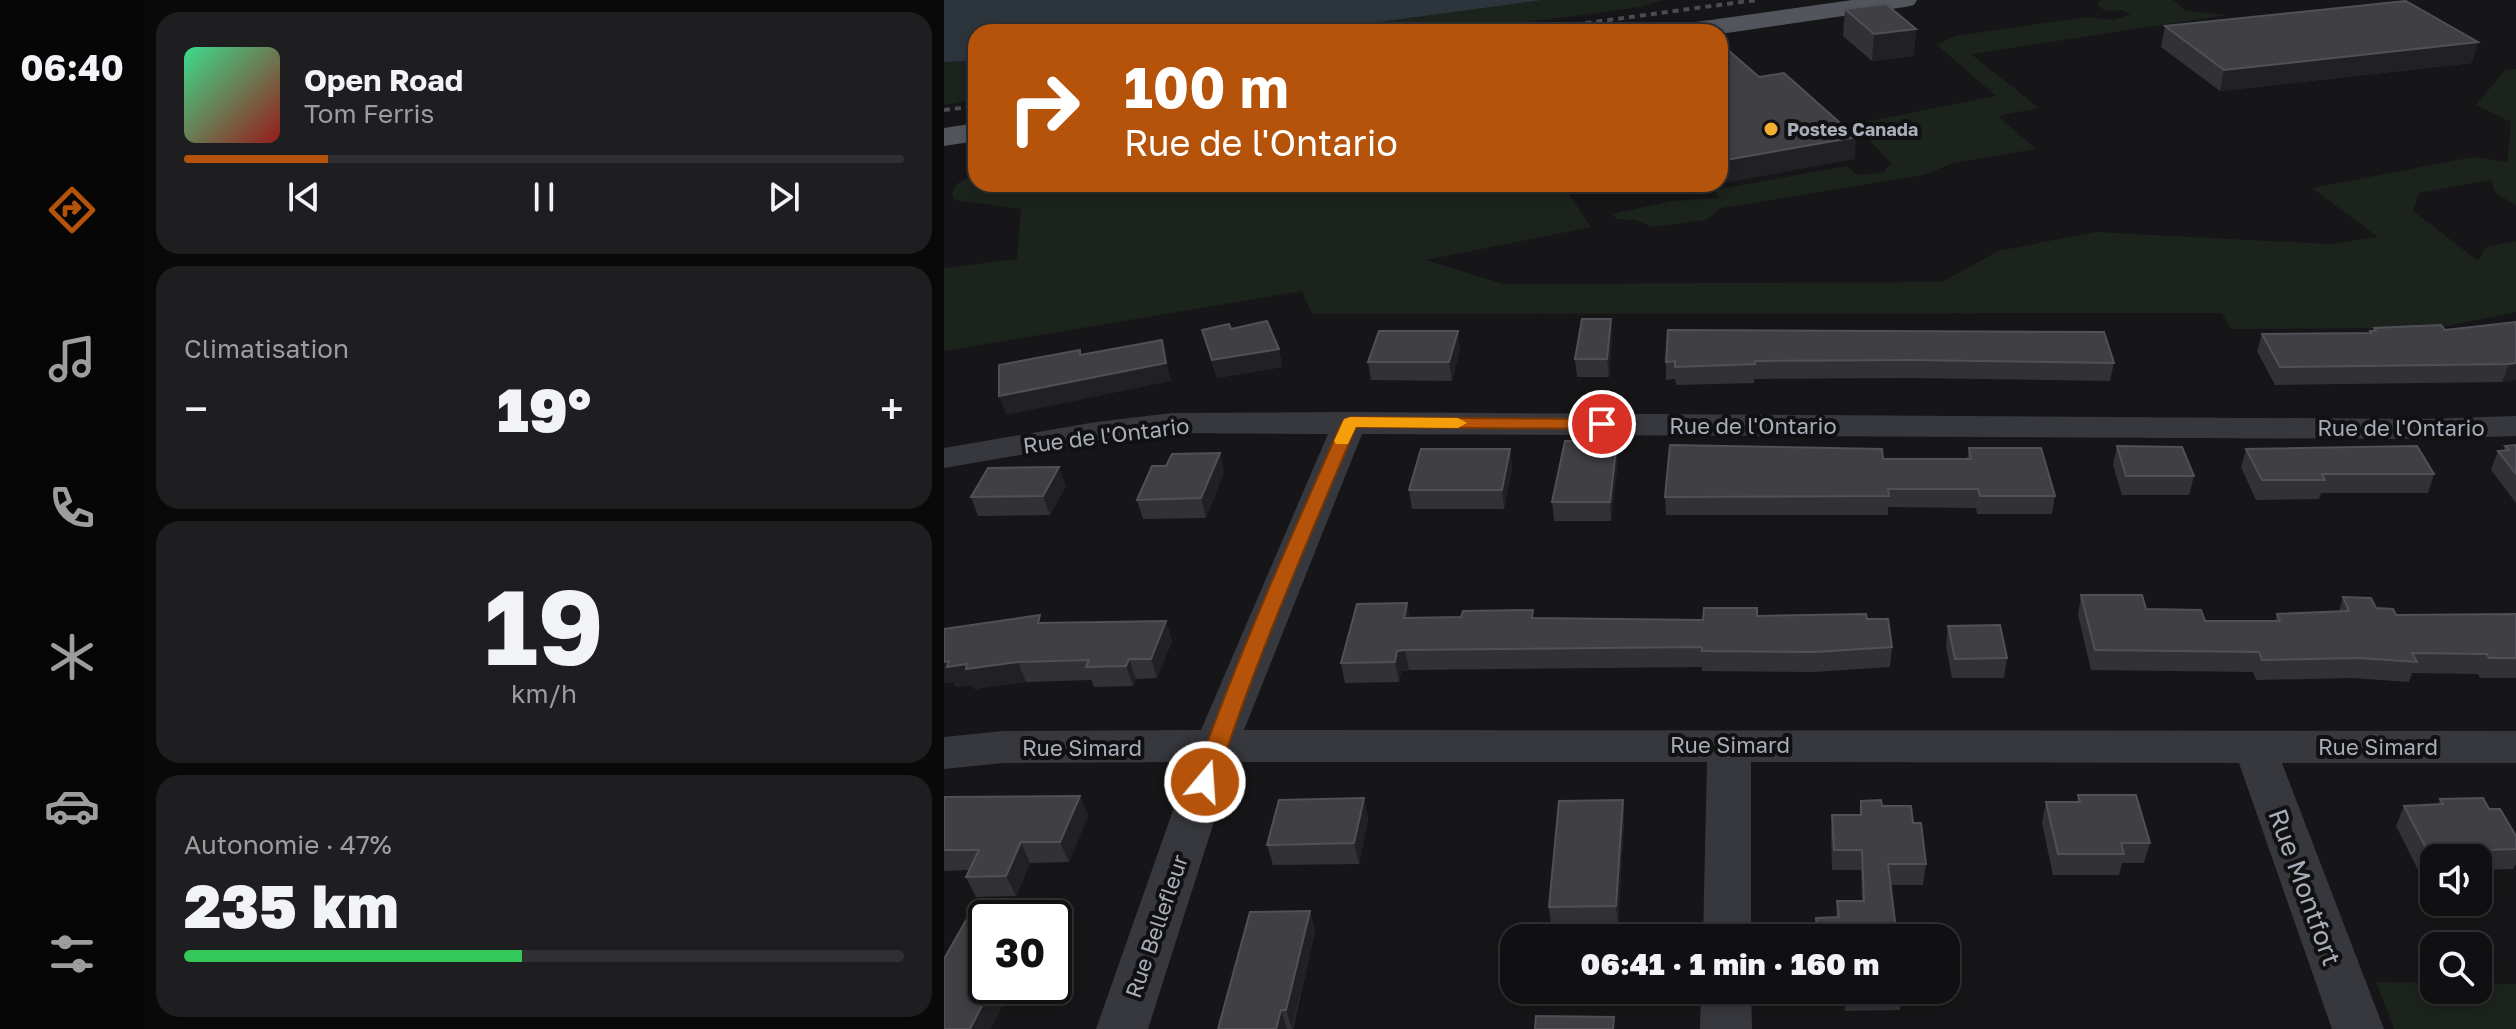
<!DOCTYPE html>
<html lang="fr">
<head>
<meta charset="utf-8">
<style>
  :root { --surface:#101012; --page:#1e1e20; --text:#f1f3f6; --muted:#9c9d9f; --line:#303032; --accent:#b45309 }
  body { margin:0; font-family:"Golos Text",sans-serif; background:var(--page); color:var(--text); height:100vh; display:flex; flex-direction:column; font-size:30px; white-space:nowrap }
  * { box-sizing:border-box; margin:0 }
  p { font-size:26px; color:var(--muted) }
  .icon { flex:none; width:44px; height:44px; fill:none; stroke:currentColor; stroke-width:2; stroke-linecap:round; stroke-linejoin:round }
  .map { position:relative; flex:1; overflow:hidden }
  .panel { display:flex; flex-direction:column; gap:12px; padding:12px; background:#09090a; width:800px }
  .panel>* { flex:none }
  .hud { position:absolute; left:24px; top:24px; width:760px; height:168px; border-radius:24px; box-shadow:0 4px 12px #0003,0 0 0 2px var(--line); background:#b45309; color:#fff; overflow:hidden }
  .controls { position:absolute; left:1476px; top:844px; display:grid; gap:16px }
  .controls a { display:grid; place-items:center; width:72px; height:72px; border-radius:16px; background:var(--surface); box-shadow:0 4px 12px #0003,0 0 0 2px var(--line); font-size:40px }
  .speed { position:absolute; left:24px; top:900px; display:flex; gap:16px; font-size:40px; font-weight:700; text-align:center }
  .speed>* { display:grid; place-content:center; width:104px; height:104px; border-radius:50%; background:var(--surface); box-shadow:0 4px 12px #0003,0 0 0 2px var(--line); line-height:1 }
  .speed .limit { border:4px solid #111; border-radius:12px; background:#fff; color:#111 }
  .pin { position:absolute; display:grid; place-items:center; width:68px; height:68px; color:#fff; margin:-34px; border:4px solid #fff; border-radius:50%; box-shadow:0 2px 8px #0007 }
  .me { position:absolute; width:88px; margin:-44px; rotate:18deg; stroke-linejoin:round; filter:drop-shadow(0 0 6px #0008) }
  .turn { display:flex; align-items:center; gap:28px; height:168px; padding:0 24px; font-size:36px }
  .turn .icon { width:104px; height:104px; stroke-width:2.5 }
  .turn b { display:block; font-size:56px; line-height:68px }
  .big { font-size:60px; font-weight:800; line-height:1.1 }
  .panel .tile { flex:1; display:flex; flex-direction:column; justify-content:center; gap:12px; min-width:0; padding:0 28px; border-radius:24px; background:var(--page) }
  .panel .dial { align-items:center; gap:0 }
  .dial b { font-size:104px; line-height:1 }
  .song { display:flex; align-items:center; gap:24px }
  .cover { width:96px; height:96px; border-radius:12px; background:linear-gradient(135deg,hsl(150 70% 55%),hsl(0 70% 35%)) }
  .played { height:8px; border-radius:4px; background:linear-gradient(90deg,var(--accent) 20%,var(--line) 20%) }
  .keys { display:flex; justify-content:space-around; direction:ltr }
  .heat { display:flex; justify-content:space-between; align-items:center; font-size:44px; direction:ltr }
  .charge { height:12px; border-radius:6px; background:linear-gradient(90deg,#34c759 47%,var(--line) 0) }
  .trip { position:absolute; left:556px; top:924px; width:460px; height:80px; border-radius:24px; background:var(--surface); box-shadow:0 4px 12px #0003,0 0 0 2px var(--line); font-weight:800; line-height:80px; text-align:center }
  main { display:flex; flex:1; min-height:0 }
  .tab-bar { display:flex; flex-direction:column; width:144px; justify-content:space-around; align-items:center; background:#060607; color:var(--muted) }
  .tab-bar .icon { width:56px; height:56px }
  .tab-bar .active { color:var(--accent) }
  .tab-bar b { font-size:36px; color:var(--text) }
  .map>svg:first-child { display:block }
  .green { fill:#1c231d }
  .water { fill:#2c353c }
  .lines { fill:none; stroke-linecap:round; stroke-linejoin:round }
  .street { fill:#37383d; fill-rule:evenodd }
  .primary { fill:#53555c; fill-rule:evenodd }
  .rail { stroke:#4a4c52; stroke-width:4; stroke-dasharray:6 5; stroke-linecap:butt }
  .wall { fill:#323236 }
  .shaded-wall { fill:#212124 }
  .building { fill:#3f3f44; stroke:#4f5156; stroke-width:2 }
  .route { fill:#b45309; stroke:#753606; stroke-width:2 }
  .slow { fill:#f59e0b }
  .poi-dot { fill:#f2b134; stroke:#111113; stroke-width:3 }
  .labels { text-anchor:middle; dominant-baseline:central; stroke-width:8; stroke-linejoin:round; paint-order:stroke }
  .far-poi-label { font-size:18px; font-weight:bold; fill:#a8adb8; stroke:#111113; text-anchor:start }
  .street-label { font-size:22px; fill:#a8adb8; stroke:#111113 }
  .near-street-label { font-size:26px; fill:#a8adb8; stroke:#111113 }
</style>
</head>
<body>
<main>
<nav class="tab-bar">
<b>06:40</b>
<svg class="icon active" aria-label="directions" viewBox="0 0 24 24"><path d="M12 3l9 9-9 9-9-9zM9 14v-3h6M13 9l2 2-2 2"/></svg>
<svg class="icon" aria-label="music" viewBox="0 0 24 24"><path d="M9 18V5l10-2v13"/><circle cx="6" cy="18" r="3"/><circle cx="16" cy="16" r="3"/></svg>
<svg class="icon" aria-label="phone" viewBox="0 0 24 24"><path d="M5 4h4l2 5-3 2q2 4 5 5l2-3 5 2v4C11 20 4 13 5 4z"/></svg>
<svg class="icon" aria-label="climate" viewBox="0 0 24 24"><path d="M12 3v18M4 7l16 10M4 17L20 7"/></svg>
<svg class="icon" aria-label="car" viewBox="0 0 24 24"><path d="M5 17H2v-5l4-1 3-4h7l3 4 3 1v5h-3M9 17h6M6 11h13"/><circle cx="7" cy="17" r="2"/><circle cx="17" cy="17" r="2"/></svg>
<svg class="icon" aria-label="filters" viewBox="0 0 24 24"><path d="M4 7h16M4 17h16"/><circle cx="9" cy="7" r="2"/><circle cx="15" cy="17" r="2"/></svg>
</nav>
<section class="panel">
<div class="tile">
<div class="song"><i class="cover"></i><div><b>Open Road</b><p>Tom Ferris</p></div></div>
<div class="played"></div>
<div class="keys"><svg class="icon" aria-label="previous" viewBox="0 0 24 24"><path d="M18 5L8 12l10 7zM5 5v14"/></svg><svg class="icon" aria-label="pause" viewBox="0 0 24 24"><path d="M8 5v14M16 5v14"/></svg><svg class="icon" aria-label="next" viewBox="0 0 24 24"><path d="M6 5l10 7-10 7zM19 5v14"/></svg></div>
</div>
<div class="tile"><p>Climatisation</p>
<div class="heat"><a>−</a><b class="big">19°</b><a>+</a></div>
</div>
<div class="tile dial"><b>19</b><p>km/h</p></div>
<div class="tile"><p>Autonomie · 47%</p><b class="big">235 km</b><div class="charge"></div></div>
</section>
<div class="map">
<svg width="1572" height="1029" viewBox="0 0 1572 1029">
  <rect width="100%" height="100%" fill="#161618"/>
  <path class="green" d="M599 0H720L696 7 509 32H362Z
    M1157 0H1229L1242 11 1283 15 1027 54 1095 108 1054 116 1092 149 1009 163 980 175 777 208 762 220 708 227 691 220 673 219 668 214 727 201 775 198 771 190 902 166 914 175 940 172 947 163 910 124 1052 96 993 45 1011 36 1142 17 1170 20 1187 14 1177 10 1161 11 1153 5Z
    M32 61V100L0 105V62Z
    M1572 69V206L1551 192 1547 180 1475 193 1469 211 1534 261 1542 247 1572 241V312L1494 328 1287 329 1278 313 368 314 358 291 0 351V268L73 259 77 209 10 200 8 193 13 184 32 172V184H521L528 194 552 191 548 184H618L647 227 482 260 559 284 998 282 1054 251 1151 232 1385 244 1434 237 1368 188 1529 157 1563 162 1567 122 1532 105 1561 70Z
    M1432 982 1490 983V990H1534V983L1572 984V1029H1450Z"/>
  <path class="water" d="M0 0H599L362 32H32V61L0 62Z"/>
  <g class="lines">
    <path class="street" d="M406 412 1476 419 1572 416V436L1476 439 418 434 300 730 1572 731V763H1338L1440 1029H1388L1295 763 807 762V938H759L763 762H289L204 1029H152L246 762 59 763 0 769V737L59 731 257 730 384 434 228 433 152 442 0 468V448L152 422 228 413Z
      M757 990H807L808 1029H756Z"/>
    <path class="primary" d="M908 0H973L970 5 961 7 776 34 725 32 729 26 738 24Z
      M32 123V141L0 146V128Z"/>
    <path class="rail" d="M576 32 812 0
      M0 110 32 106"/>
  </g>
  <path class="wall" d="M901 9 972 29 970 56 928 61 899 36Z
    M1221 26 1528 63 1276 91 1217 47Z
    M667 319 668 337 665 377H633L631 359Z
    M1572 322V380L1558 382 1331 385 1313 351 1318 334 1425 333 1426 331H1429L1430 328 1501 330Z
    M287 329 335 349 338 367 273 378 258 330Z
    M724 330 1170 363 1166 381 966 378 810 379V383L732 385 731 379 722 380V362Z
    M516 349 508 381 427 380 424 362Z
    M1572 445V503L1547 470 1554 451H1560L1561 446Z
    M1173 446 1250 476 1245 495H1178L1169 465Z
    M1025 448 1111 496 1108 514H1033L1032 508 944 507V515H722L721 497 939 459H1023Z
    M566 449 568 468 560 509H468L465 490Z
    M1302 449 1490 474 1484 493H1377L1375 499 1312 500 1297 467Z
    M276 453 280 472 262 518 199 519 193 500 222 466Z
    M674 460 667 521H610L608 502Z
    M122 486 106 515 34 516 27 497Z
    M1137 595 1261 621H1331L1333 614 1395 611 1399 597 1452 615 1572 614V678H1536L1534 674 1468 673 1465 682 1408 678 1312 680 1309 672 1147 670 1134 615Z
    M813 616 923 619 948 647 946 667 870 672 758 671V667L465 670 457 671 455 682 401 683 397 663 466 618 759 620Z
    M222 621 228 641 213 678 192 679 189 686 150 687 147 680 82 682 30 689 28 685 12 687 9 682 0 683V629L99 623Z
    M1004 626 1063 658 1060 678H1008L1002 646Z
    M1134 795 1206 843 1200 863H1178L1175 875H1109L1098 823 1102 802H1133Z
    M136 796 144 816 125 862 86 863 72 896 32 897 22 877 25 870 0 871V797Z
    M420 798 424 819 415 864 329 865 323 845Z
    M1496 799 1545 809 1572 836V864L1569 869 1534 870V858H1490V872H1475L1452 826 1460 806 1494 805Z
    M679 800 680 820 674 926 607 927 605 907Z
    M917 801 938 806 969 823 982 864 979 885H947L953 938H871L872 918 892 917 893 901H918L917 870H888L887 835 888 815H916Z
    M366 911 371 931 349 1029H274Z
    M875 990H958L956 1010 901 1011 900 994H875Z"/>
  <path class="shaded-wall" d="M972 29 970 56 928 61 930 34Z
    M1534 42 1528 63 1276 91 1280 70Z
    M912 137 911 159 776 184V161Z
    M667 319 668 337 665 377 663 359Z
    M514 331 516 349 508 381 505 362Z
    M218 340 227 381 62 415 55 396Z
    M335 349 338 367 273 378 268 360Z
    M1572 363V380L1558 382 1565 364Z
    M673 441 674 460 667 521 666 502Z
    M566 449 568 468 560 509 558 490Z
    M276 453 280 472 262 518 257 498Z
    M115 467 122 486 106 515 99 496Z
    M463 603 467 623 460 618Z
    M222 621 228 641 213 678 207 659Z
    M461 650 465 670 457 671 455 682 451 662 453 651Z
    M185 659 192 679 189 686 182 666Z
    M5 661 23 664 74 662 82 682 30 689 28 685 12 687 9 682 0 683V662Z
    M136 796 144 816 125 862 116 842Z
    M420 798 424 819 415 864 410 843Z
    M679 800 680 820 674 926 672 906Z
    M77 842 86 863 72 896 62 876Z
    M366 911 371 931 348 1029 342 1010Z
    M48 986H69L47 1029H26Z
    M337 1010 343 1029H332Z"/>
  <path class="building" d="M1462 1 1534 42 1280 70 1221 26Z
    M942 4 972 29 930 34 901 9Z
    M776 43 815 77 840 73 912 137 776 161Z
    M638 319H667L663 359H631Z
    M323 321 335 349 268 360 258 330 285 324 287 329Z
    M1572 322V363L1565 364 1336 367 1318 334 1427 333 1426 331H1432L1430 328 1497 325 1501 330Z
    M724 330 1160 332 1170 363 967 360 811 361V364L731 367V361L722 362Z
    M435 331H514L505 362H424Z
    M218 340 222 363 55 396V365L136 350V355Z
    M621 441H673L666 502H608Z
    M726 445 938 449 939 459H1027L1025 448H1097L1111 496H1036L1034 489H944L945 496 721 497Z
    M1572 445V474L1554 451 1565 450 1561 446Z
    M1173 446 1238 447 1250 476H1182Z
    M1473 446 1490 474H1378L1381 480H1318L1302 449Z
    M477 449H566L558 490H465Z
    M276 453 257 498 193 500 208 466H222L228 454Z
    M115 467 99 496 27 497 44 468Z
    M1137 595H1198L1202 609 1257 610 1261 621H1336L1333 614 1405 611 1399 597 1427 598 1432 608 1449 609 1452 615 1572 614V658H1545L1543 654 1468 653 1473 662 1415 658 1318 660 1315 652 1151 650Z
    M463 603 460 618 517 617 519 611 589 610 588 618 759 620 760 608H813V616L922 614 923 619H944L948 647 871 652 758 651V647L461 650 453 651 451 662 397 663 413 604Z
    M96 615 94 623 222 621 207 659H185L182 666 142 667 145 660 74 662 22 669 23 664 3 667 5 661 0 662V629Z
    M1056 625 1063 658 1011 659 1004 626Z
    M1134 795H1192L1206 843H1177L1180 854H1114L1102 802H1136Z
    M136 796 116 842H77L62 876 22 877 35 850H0V797Z
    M420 798 410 843 323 845 335 800Z
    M1539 798 1545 809H1556L1572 836V849L1484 852 1460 806 1499 804 1496 799Z
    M679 800 672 906 605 907 615 801Z
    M937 800 938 806H967L969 823H977L982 864H944L953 938H874L872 918 895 917 893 901H920L918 850H890L888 815H917V801Z
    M366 911 342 1010H337L332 1029H274L306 912Z
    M25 915 68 918H42V986H48L26 1029H0V959Z
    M592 1016 670 1017 669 1029H591Z"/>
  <path class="route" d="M406 417 658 419 666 424 658 429 412 427C362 545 311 661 272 782L268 788 261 791 253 788 249 782C292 659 345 541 398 422Z"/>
  <path class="slow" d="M406 417 514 418 523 423 514 428 412 427 404 444H392L390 441 400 419Z"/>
  <circle class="poi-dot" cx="827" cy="129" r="8"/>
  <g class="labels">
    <g class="far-poi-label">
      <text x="843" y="129">Postes Canada</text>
    </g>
    <g class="street-label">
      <text x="809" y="425">Rue de l'Ontario</text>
      <text x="1457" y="427">Rue de l'Ontario</text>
      <text transform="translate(162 435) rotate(-7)">Rue de l'Ontario</text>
      <text x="786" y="744">Rue Simard</text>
      <text x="1434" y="746">Rue Simard</text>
      <text x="138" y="747">Rue Simard</text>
      <text transform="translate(212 926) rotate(-71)">Rue Bellefleur</text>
    </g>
    <g class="near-street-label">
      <text transform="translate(1361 887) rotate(70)">Rue Montfort</text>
    </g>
  </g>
</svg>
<div class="controls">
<a><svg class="icon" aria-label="sound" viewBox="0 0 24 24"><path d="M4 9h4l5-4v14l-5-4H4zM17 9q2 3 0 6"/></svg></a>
<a><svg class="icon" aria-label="search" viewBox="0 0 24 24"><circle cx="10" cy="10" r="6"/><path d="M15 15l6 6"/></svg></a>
</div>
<div class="speed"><div class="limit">30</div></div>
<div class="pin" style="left:658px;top:424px;background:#d93025"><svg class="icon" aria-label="arrive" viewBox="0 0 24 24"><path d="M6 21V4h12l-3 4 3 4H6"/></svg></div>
<svg class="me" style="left:261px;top:782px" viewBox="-20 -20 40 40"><circle r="17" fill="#b45309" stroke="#fff" stroke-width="3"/><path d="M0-11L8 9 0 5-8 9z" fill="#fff"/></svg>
<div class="trip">06:41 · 1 min · 160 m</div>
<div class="hud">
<div class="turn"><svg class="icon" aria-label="right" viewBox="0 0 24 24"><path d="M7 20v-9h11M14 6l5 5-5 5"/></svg><div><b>100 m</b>Rue de l'Ontario</div></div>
</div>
</div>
</main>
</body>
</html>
